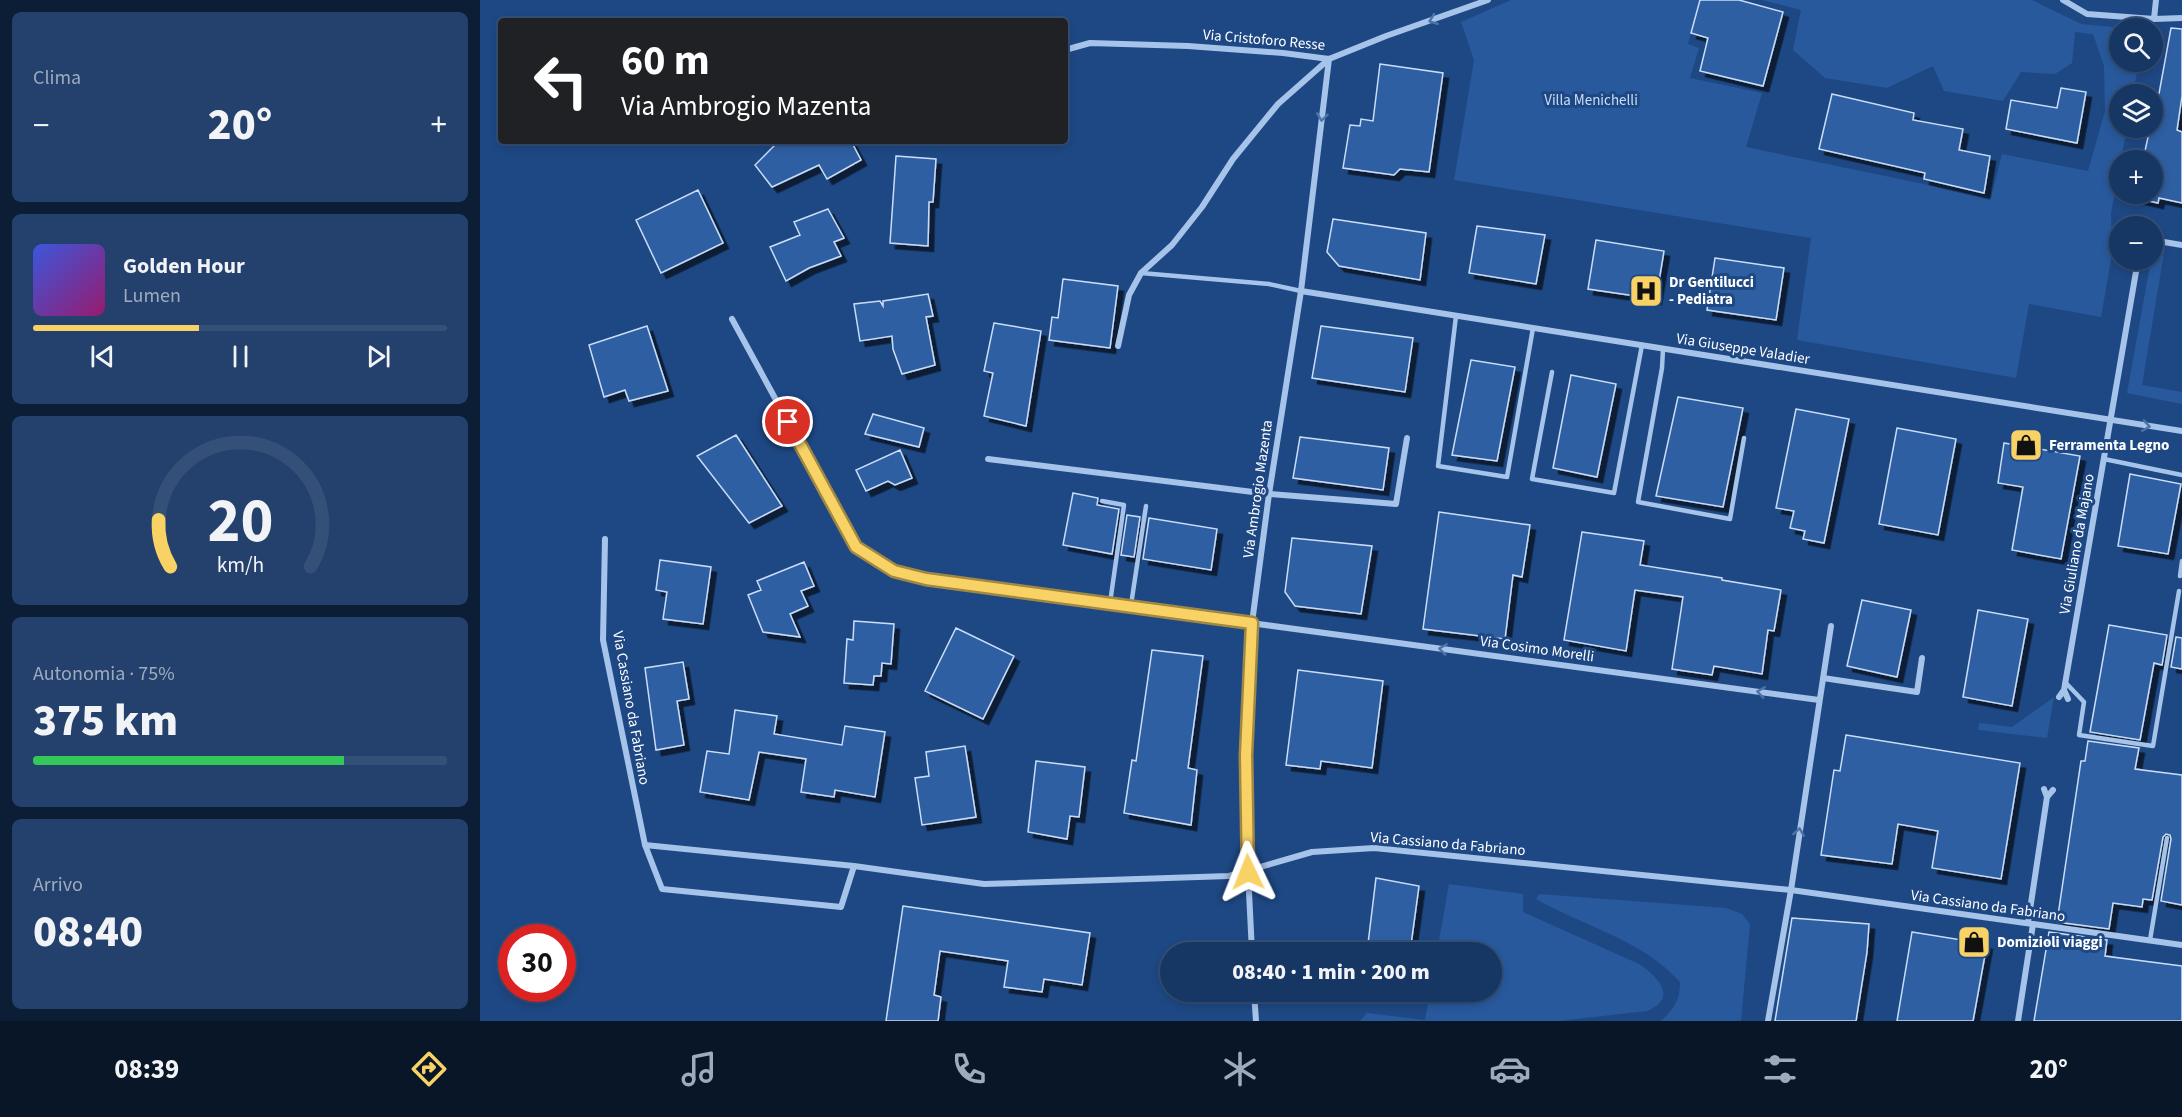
<!DOCTYPE html>
<html lang="it">
<head>
<meta charset="utf-8">
<style>
  :root { --surface:#163663; --page:#23416c; --text:#f1f3f6; --muted:#9eabbe; --line:#355078; --accent:#f8d265 }
  body { margin:0; font-family:"Source Sans 3",sans-serif; background:var(--page); color:var(--text); height:100vh; display:flex; flex-direction:column; font-size:22px; white-space:nowrap }
  * { box-sizing:border-box; margin:0 }
  p { font-size:20px; color:var(--muted) }
  .icon { flex:none; width:33px; height:33px; fill:none; stroke:currentColor; stroke-width:2; stroke-linecap:round; stroke-linejoin:round }
  .map { position:relative; flex:1; overflow:hidden }
  .panel { display:flex; flex-direction:column; gap:12px; padding:12px; background:#0c1e36; width:480px }
  .panel>* { flex:none }
  .guide { position:absolute; left:18px; top:18px; width:570px; height:126px; border-radius:6px; box-shadow:0 3px 9px #0003,0 0 0 2px var(--line); background:#202124; color:#fff; overflow:hidden }
  .controls { position:absolute; left:1629px; top:18px; display:grid; gap:12px }
  .controls a { display:grid; place-items:center; width:54px; height:54px; border-radius:50%; background:var(--surface); box-shadow:0 3px 9px #0003,0 0 0 2px var(--line); font-size:30px }
  .speed { position:absolute; left:18px; top:924px; display:flex; gap:12px; font-size:30px; font-weight:700; text-align:center }
  .speed>* { display:grid; place-content:center; width:78px; height:78px; border-radius:50%; background:var(--surface); box-shadow:0 3px 9px #0003,0 0 0 2px var(--line); line-height:1 }
  .speed .limit { border:9px solid #d22; background:#fff; color:#111 }
  .pin { position:absolute; display:grid; place-items:center; width:51px; height:51px; color:#fff; margin:-26px; border:3px solid #fff; border-radius:50%; box-shadow:0 2px 6px #0007 }
  .me { position:absolute; width:66px; margin:-33px; rotate:358deg; stroke-linejoin:round; filter:drop-shadow(0 0 4px #0008) }
  .turn { display:flex; align-items:center; gap:21px; height:126px; padding:0 24px; font-size:27px }
  .turn .icon { width:78px; height:78px; stroke-width:2.5 }
  .turn b { display:block; font-size:42px; line-height:51px }
  .big { font-size:45px; font-weight:800; line-height:1.1 }
  .panel .card { flex:1; display:flex; flex-direction:column; justify-content:center; gap:9px; min-width:0; padding:0 21px; border-radius:9px; background:var(--page) }
  .panel .dial { align-items:center; gap:0 }
  .dial svg { height:156px; overflow:visible; fill:none; stroke:var(--line); stroke-width:7; stroke-linecap:round; text-anchor:middle }
  .dial text { fill:var(--text); stroke:none }
  .song { display:flex; align-items:center; gap:18px }
  .cover { width:72px; height:72px; border-radius:9px; background:linear-gradient(135deg,hsl(230 70% 55%),hsl(320 70% 35%)) }
  .played { height:6px; border-radius:3px; background:linear-gradient(90deg,var(--accent) 40%,var(--line) 40%) }
  .keys { display:flex; justify-content:space-around; direction:ltr }
  .heat { display:flex; justify-content:space-between; align-items:center; font-size:33px; direction:ltr }
  .charge { height:9px; border-radius:4px; background:linear-gradient(90deg,#34c759 75%,var(--line) 0) }
  .trip { position:absolute; left:680px; top:942px; width:342px; height:60px; border-radius:30px; background:var(--surface); box-shadow:0 3px 9px #0003,0 0 0 2px var(--line); font-weight:800; line-height:60px; text-align:center }
  .dock { display:flex; height:96px; justify-content:space-around; align-items:center; background:#091628; color:var(--muted) }
  .dock .icon { width:42px; height:42px }
  .dock .selected { color:var(--accent) }
  .dock b { font-size:27px; color:var(--text) }
  main { display:flex; flex:1; min-height:0 }
  .map>svg:first-child { display:block }
  .green { fill:#28599d }
  .building { fill:#2e5ea2; stroke:#caddf7; stroke-width:1.5; filter:url(#shadow) }
  .lines { fill:none; stroke-linecap:round; stroke-linejoin:round }
  .service { stroke:#a6c3ea; stroke-width:4.5 }
  .minor { stroke:#a6c3ea; stroke-width:6 }
  .oneway { stroke:#4e73a8 }
  .route-casing { stroke:#a18842; stroke-width:15 }
  .route { stroke:#f8d265; stroke-width:10 }
  .labels { text-anchor:middle; dominant-baseline:central; stroke-width:6; stroke-linejoin:round; paint-order:stroke }
  .street-label { font-size:15px; fill:#fff; stroke:#1e4884 }
  .park-label { font-size:15px; fill:#caddf7; stroke:#1e4884 }
  .poi-label { font-size:15px; font-weight:bold; fill:#fff; stroke:#1e4884; text-anchor:start }
</style>
</head>
<body>
<main>
<section class="panel">
<div class="card"><p>Clima</p>
<div class="heat"><a>−</a><b class="big">20°</b><a>+</a></div>
</div>
<div class="card">
<div class="song"><i class="cover"></i><div><b>Golden Hour</b><p>Lumen</p></div></div>
<div class="played"></div>
<div class="keys"><svg class="icon" aria-label="previous" viewBox="0 0 24 24"><path d="M18 5L8 12l10 7zM5 5v14"/></svg><svg class="icon" aria-label="pause" viewBox="0 0 24 24"><path d="M8 5v14M16 5v14"/></svg><svg class="icon" aria-label="next" viewBox="0 0 24 24"><path d="M6 5l10 7-10 7zM19 5v14"/></svg></div>
</div>
<div class="card dial"><svg viewBox="0 0 100 80">
<path d="M14 69A42 42 0 1 1 86 69"/>
<path d="M14 69A42 42 0 0 1 8 45" stroke="#f8d265"/>
<text x="50" y="56" font-size="32" font-weight="700">20</text>
<text x="50" y="72" font-size="11">km/h</text>
</svg></div>
<div class="card"><p>Autonomia · 75%</p><b class="big">375 km</b><div class="charge"></div></div>
<div class="card"><p>Arrivo</p><b class="big">08:40</b></div>
</section>
<div class="map">
<svg width="1702" height="1021" viewBox="0 0 1702 1021">
  <defs>
    <filter id="shadow"><feDropShadow dx="5.5" dy="5.5" stdDeviation="0" flood-color="#0009"/></filter>
  </defs>
  <rect width="100%" height="100%" fill="#1e4884"/>
  <path class="green" d="M1031 0H1220L1208 44 1219 48 1210 78 1282 93 1266 147 1511 198 1522 154 1608 171 1625 111 1624 66 1613 34 1595 32 1592 63 1575 74 1541 72 1523 101 1464 91 1453 66 1407 88 1345 78 1313 50 1321 10 1282 0H1552L1601 24 1644 28H1640V62H1659L1653 94H1640V128H1647L1631 213 1632 254 1621 317 1549 304 1536 378 1317 340 1331 238 974 180 994 60 981 22Z
    M1673 245 1685 247 1662 385 1702 392V404L1647 393 1671 260H1672Z
    M1574 697 1567 738 1498 730 1499 723 1532 727Z
    M969 884 1043 894V912L1159 964C1177 976 1199 998 1167 1011L1079 1021H880L887 1013 945 1020 950 992H1011V952H957Z
    M1059 894 1246 908 1262 914 1270 924 1261 1021H1181C1194 1009 1200 1001 1200 982 1163 940 1103 926 1056 899Z"/>
  <path class="building" d="M1220 0H1259L1303 12 1283 86 1220 71 1228 38 1211 33Z
    M1691 28 1702 29V96L1697 130 1702 132V203L1679 198 1678 203 1655 198 1656 194H1672V160H1663L1670 128H1672V121H1674Z
    M900 64 963 73 949 172 920 169 914 175 863 168 870 125 880 126 881 119 893 121Z
    M1581 88 1606 92 1597 143 1526 129 1531 100 1577 108Z
    M1352 94 1434 113 1433 120 1483 129 1479 150 1510 156 1504 193 1444 179 1445 173 1339 149Z
    M299 141H371L381 160 347 179 339 165 292 187 275 165Z
    M416 156 456 159 453 202H449L448 246 410 243Z
    M218 190 243 243 181 273 156 220Z
    M348 209 364 238 354 242 361 256 329 268 306 281 290 247 320 235 314 222Z
    M853 219 946 233 940 280 859 266 847 252Z
    M997 226 1065 235 1056 284 989 273Z
    M1116 240 1184 251 1176 299 1108 289Z
    M1235 258 1304 268 1296 320 1227 310Z
    M583 279 638 286 630 348 569 340 572 317 578 318Z
    M448 294 453 316 446 317 455 365 422 374 413 349 412 336 380 341 374 304 400 301 403 306V301Z
    M514 323 561 331 546 426 504 416 513 373 504 371Z
    M167 326 188 391 149 401 145 390 124 397 109 345Z
    M841 326 933 338 925 392 832 378Z
    M991 360 1035 367 1017 461 972 455Z
    M1091 375 1136 384 1117 477 1073 468Z
    M1198 397 1263 408 1243 507 1176 496Z
    M1316 409 1369 419 1344 543 1323 539 1325 531 1310 528 1314 511 1296 508Z
    M393 414 444 428 439 447 385 434Z
    M1417 428 1476 439 1458 535 1399 524Z
    M256 435 302 506 269 523 217 456Z
    M820 437 909 448 903 490 813 478Z
    M1524 443 1600 456 1581 559 1532 550 1543 487 1518 483Z
    M420 450 432 478 415 485 408 481 386 491 376 470Z
    M1650 474 1701 484 1688 554 1638 546Z
    M593 493 618 498 617 505 639 509 632 554 583 545Z
    M959 512 1050 525 1042 577 1033 575 1025 639 943 629Z
    M647 515 660 517 654 557 641 555Z
    M669 518 737 529 731 570 663 559Z
    M1102 532 1164 541 1160 565 1242 578V580L1301 590 1294 631 1288 630 1282 674 1234 666 1232 675 1192 669 1203 597 1155 590 1146 651 1084 640Z
    M812 538 892 546 881 614 815 606 805 592Z
    M180 560 231 567 223 624 183 619 187 592 176 590Z
    M324 562 334 586 321 591 328 606 310 614 320 637 283 632 268 595 281 590 277 581Z
    M1382 600 1431 610 1417 677 1367 666Z
    M1498 610 1548 619 1532 706 1483 697Z
    M374 621 414 624 411 664 402 663 401 676H394L393 685 364 683 367 639 373 640Z
    M1629 625 1687 635 1682 665 1674 663 1660 740 1610 732Z
    M476 628 534 656 503 719 445 691Z
    M1696 637 1702 638V669L1691 667Z
    M672 650 723 656 708 768 717 770 711 825 644 813 652 760 656 761Z
    M203 662 209 699 197 701 204 745 176 750 165 668Z
    M818 670 903 681 892 768 841 761 840 769 806 765Z
    M255 710 297 716 294 734 362 745 365 726 405 732 395 797 355 790 354 797 321 792 326 759 279 752 269 800 220 792 227 751 249 754Z
    M1366 735 1540 763 1521 879 1452 868 1458 831 1418 824 1412 864 1341 855 1354 770 1360 771Z
    M1608 741 1659 748 1655 769 1702 775V905L1681 901 1691 839 1690 835 1686 834 1683 837 1672 900 1663 899 1662 907 1633 903 1629 929 1577 922 1601 761H1605Z
    M485 746 496 817 442 825 435 778 449 776 446 752Z
    M556 761 605 767 599 817 590 816 587 839 548 832Z
    M896 878 939 886 930 952H887Z
    M423 906 610 933 602 985 564 979 562 992 524 987 528 961 460 951 454 995 461 997 458 1021H406Z
    M1312 918 1389 924 1387 952 1376 1021H1295Z
    M1432 932 1507 944 1493 1021H1417Z
    M1569 932 1627 940 1625 956 1702 966V1021H1554Z"/>
  <g class="lines">
    <path class="service" d="M661 273 789 284 821 291
      M976 316 958 466 1027 477 1053 328
      M1183 349 1182 368 1158 502 1250 519 1264 438
      M1072 372 1052 479 1134 493 1162 345
      M1624 459 1702 475
      M622 501 644 505 630 603
      M1700 576 1702 561
      M651 605 666 506
      M1585 682 1604 702 1599 735 1673 746 1699 591
      M1670 940 1687 838"/>
    <path class="minor" d="M1583 0 1607 14 1674 19 1702 18
      M1674 19 1676 0
      M585 50 610 43 708 46 803 53 849 59 906 36 1008 0
      M1672 240 1702 245
      M821 291 1702 431
      M252 319 376 547 414 571 446 579 1339 700
      M638 346 649 295 661 273 692 245 722 207 753 159 798 104 849 59
      M508 459 789 494 916 504 927 438
      M125 539 123 640 165 845 182 889 361 907 374 866
      M1343 678 1437 692 1442 658
      M1584 690 1588 699
      M1579 697 1584 690 1658 260
      M1567 797 1573 790
      M165 845 374 866 504 884 749 876 832 852 894 848 1311 890 1702 945
      M1548 923 1567 797 1564 789
      M772 952 767 852 766 755 772 623 789 494 821 291 849 59
      M774 992 776 1021
      M1288 1021 1311 890 1351 626
      M1538 1021 1553 924"/>
  </g>
  <defs><path id="oneway-chevron" d="M-2-3.5L2.5 0L-2 3.5" fill="none" stroke-width="1.6" stroke-linecap="round" stroke-linejoin="round" transform="scale(1.5)"/></defs>
  <g class="oneway">
    <use href="#oneway-chevron" transform="translate(953 20) rotate(160)"/>
    <use href="#oneway-chevron" transform="translate(842 117) rotate(97)"/>
    <use href="#oneway-chevron" transform="translate(1666 426) rotate(9)"/>
    <use href="#oneway-chevron" transform="translate(963 649) rotate(-172)"/>
    <use href="#oneway-chevron" transform="translate(1281 692) rotate(-172)"/>
    <use href="#oneway-chevron" transform="translate(1319 832) rotate(-81)"/>
  </g>
  <g class="lines">
    <defs>
      <path id="route" d="M308 422 376 547 414 571 446 579 772 623 766 755 768 872"/>
    </defs>
    <use href="#route" class="route-casing"/>
    <use href="#route" class="route"/>
  </g>
  <defs>
    <symbol id="hospital-square" viewBox="-11 -11 22 22"><rect x="-9" y="-9" width="18" height="18" rx="4" fill="#f8d265" stroke="#1e4884"/><path d="M-5-5h3v3.5h4V-5h3V5h-3V1.5h-4V5h-3Z" fill="#111"/></symbol>
    <symbol id="shop-square" viewBox="-11 -11 22 22"><rect x="-9" y="-9" width="18" height="18" rx="4" fill="#f8d265" stroke="#1e4884"/><path d="M-5-2.5h2.3a2.7 3.5 0 0 1 5.4 0H5L5.5 6h-11ZM-1.5-2.5h3a1.5 2.3 0 0 0-3 0Z" fill="#111"/></symbol>
  </defs>
  <g fill-rule="evenodd">
    <use href="#hospital-square" x="1147" y="272" width="38" height="38"/>
    <use href="#shop-square" x="1527" y="426" width="38" height="38"/>
    <use href="#shop-square" x="1475" y="923" width="38" height="38"/>
  </g>
  <g class="labels">
    <g class="street-label">
      <text transform="translate(784 40) rotate(5)">Via Cristoforo Resse</text>
      <text transform="translate(1263 349) rotate(9)">Via Giuseppe Valadier</text>
      <text transform="translate(778 489) rotate(-82)">Via Ambrogio Mazenta</text>
      <text transform="translate(1597 544) rotate(-80)">Via Giuliano da Majano</text>
      <text transform="translate(1057 649) rotate(8)">Via Cosimo Morelli</text>
      <text transform="translate(151 708) rotate(80)">Via Cassiano da Fabriano</text>
      <text transform="translate(968 844) rotate(5)">Via Cassiano da Fabriano</text>
      <text transform="translate(1508 906) rotate(8)">Via Cassiano da Fabriano</text>
    </g>
    <g class="park-label">
      <text x="1111" y="100">Villa Menichelli</text>
    </g>
    <g class="poi-label">
      <text x="1189" y="282">Dr Gentilucci<tspan x="1189" dy="17">- Pediatra</tspan></text>
      <text x="1569" y="445">Ferramenta Legno</text>
      <text x="1517" y="942">Domizioli viaggi</text>
    </g>
  </g>
</svg>
<div class="controls">
<a><svg class="icon" aria-label="search" viewBox="0 0 24 24"><circle cx="10" cy="10" r="6"/><path d="M15 15l6 6"/></svg></a>
<a><svg class="icon" aria-label="layers" viewBox="0 0 24 24"><path d="M12 4l9 5-9 5-9-5zM3 14l9 5 9-5"/></svg></a>
<a>+</a>
<a>−</a>
</div>
<div class="speed"><div class="limit">30</div></div>
<div class="pin" style="left:308px;top:422px;background:#d93025"><svg class="icon" aria-label="arrive" viewBox="0 0 24 24"><path d="M6 21V4h12l-3 4 3 4H6"/></svg></div>
<svg class="me" style="left:768px;top:872px" viewBox="-20 -20 40 40"><path d="M0-17L14 15 0 8-14 15z" fill="#f8d265" stroke="#fff" stroke-width="4"/></svg>
<div class="trip">08:40 · 1 min · 200 m</div>
<div class="guide">
<div class="turn"><svg class="icon" aria-label="left" viewBox="0 0 24 24"><path d="M17 20v-9H6M10 6l-5 5 5 5"/></svg><div><b>60 m</b>Via Ambrogio Mazenta</div></div>
</div>
</div>
</main>
<nav class="dock">
<b>08:39</b>
<svg class="icon selected" aria-label="directions" viewBox="0 0 24 24"><path d="M12 3l9 9-9 9-9-9zM9 14v-3h6M13 9l2 2-2 2"/></svg>
<svg class="icon" aria-label="music" viewBox="0 0 24 24"><path d="M9 18V5l10-2v13"/><circle cx="6" cy="18" r="3"/><circle cx="16" cy="16" r="3"/></svg>
<svg class="icon" aria-label="phone" viewBox="0 0 24 24"><path d="M5 4h4l2 5-3 2q2 4 5 5l2-3 5 2v4C11 20 4 13 5 4z"/></svg>
<svg class="icon" aria-label="climate" viewBox="0 0 24 24"><path d="M12 3v18M4 7l16 10M4 17L20 7"/></svg>
<svg class="icon" aria-label="car" viewBox="0 0 24 24"><path d="M5 17H2v-5l4-1 3-4h7l3 4 3 1v5h-3M9 17h6M6 11h13"/><circle cx="7" cy="17" r="2"/><circle cx="17" cy="17" r="2"/></svg>
<svg class="icon" aria-label="filters" viewBox="0 0 24 24"><path d="M4 7h16M4 17h16"/><circle cx="9" cy="7" r="2"/><circle cx="15" cy="17" r="2"/></svg>
<b>20°</b>
</nav>
</body>
</html>
